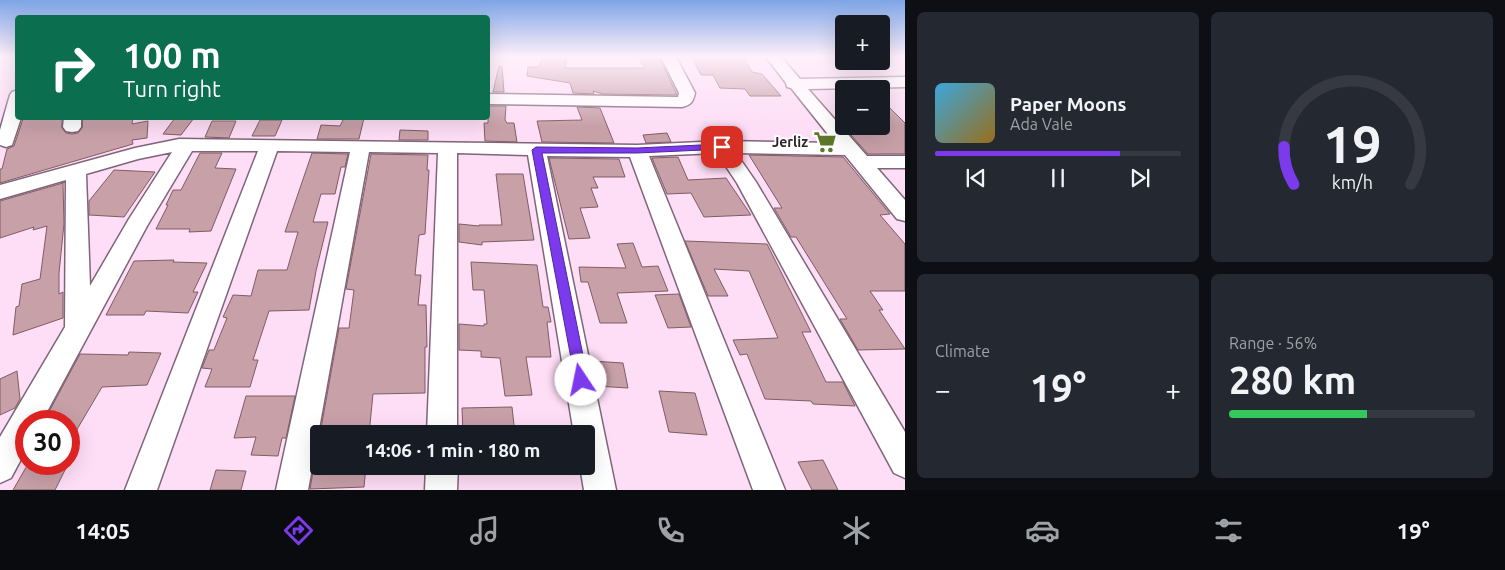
<!DOCTYPE html>
<html lang="en">
<head>
<meta charset="utf-8">
<style>
  :root { --surface:#171b24; --page:#242831; --text:#f1f3f6; --muted:#9ea1a6; --line:#363941; --accent:#7c3aed }
  body { margin:0; font-family:Ubuntu,sans-serif; background:var(--page); color:var(--text); height:100vh; display:flex; flex-direction:column; font-size:19px; white-space:nowrap }
  * { box-sizing:border-box; margin:0 }
  p { font-size:16px; color:var(--muted) }
  .icon { flex:none; width:28px; height:28px; fill:none; stroke:currentColor; stroke-width:2; stroke-linecap:round; stroke-linejoin:round }
  .map { position:relative; flex:1; overflow:hidden }
  .sheet { display:flex; flex-direction:column; gap:12px; padding:12px; background:#0d0f14; width:600px }
  .sheet>* { flex:none }
  .banner { position:absolute; left:15px; top:15px; width:475px; height:105px; border-radius:5px; box-shadow:0 5px 20px #0002; background:#0b6e4f; color:#fff; overflow:hidden }
  .fabs { position:absolute; left:835px; top:15px; display:grid; gap:10px }
  .fabs a { display:grid; place-items:center; width:55px; height:55px; border-radius:5px; background:var(--surface); box-shadow:0 5px 20px #0002; font-size:25px }
  .speed { position:absolute; left:15px; top:410px; display:flex; gap:10px; font-size:25px; font-weight:700; text-align:center }
  .speed>* { display:grid; place-content:center; width:65px; height:65px; border-radius:50%; background:var(--surface); box-shadow:0 5px 20px #0002; line-height:1 }
  .speed .limit { border:8px solid #d22; background:#fff; color:#111 }
  .pin { position:absolute; display:grid; place-items:center; width:42px; height:42px; color:#fff; margin:-21px; border-radius:10px; box-shadow:0 2px 8px #0006 }
  .me { position:absolute; width:55px; margin:-28px; rotate:349deg; stroke-linejoin:round; filter:drop-shadow(0 0 4px #0008) }
  .turn { display:flex; align-items:center; gap:18px; height:105px; padding:0 25px; font-size:22px }
  .turn .icon { width:65px; height:65px; stroke-width:2.5 }
  .turn b { display:block; font-size:35px; line-height:42px }
  .big { font-size:38px; font-weight:600; line-height:1.1 }
  .sheet .widget { flex:1; display:flex; flex-direction:column; justify-content:center; gap:8px; min-width:0; padding:0 18px; border-radius:8px; background:var(--page) }
  .sheet .dial { align-items:center; gap:0 }
  .dial svg { height:130px; overflow:visible; fill:none; stroke:var(--line); stroke-width:7; stroke-linecap:round; text-anchor:middle }
  .dial text { fill:var(--text); stroke:none }
  .song { display:flex; align-items:center; gap:15px }
  .cover { width:60px; height:60px; border-radius:8px; background:linear-gradient(135deg,hsl(200 70% 55%),hsl(40 70% 35%)) }
  .played { height:5px; border-radius:2px; background:linear-gradient(90deg,var(--accent) 75%,var(--line) 75%) }
  .keys { display:flex; justify-content:space-around; direction:ltr }
  .heat { display:flex; justify-content:space-between; align-items:center; font-size:28px; direction:ltr }
  .charge { height:8px; border-radius:4px; background:linear-gradient(90deg,#34c759 56%,var(--line) 0) }
  .sheet .tiles { flex:1; display:grid; gap:12px; grid-template-columns:repeat(2,1fr) }
  .trip { position:absolute; left:310px; top:425px; width:285px; height:50px; border-radius:5px; background:var(--surface); box-shadow:0 5px 20px #0002; font-weight:600; line-height:50px; text-align:center }
  .menu { display:flex; height:80px; justify-content:space-around; align-items:center; background:#090b0e; color:var(--muted) }
  .menu .icon { width:35px; height:35px }
  .menu .active { color:var(--accent) }
  .menu b { font-size:22px; color:var(--text) }
  main { display:flex; flex:1; min-height:0 }
  .map>svg:first-child { display:block }
  .building { fill:#c8a0a8; stroke:#805c63 }
  .lines { fill:none; stroke-linecap:round; stroke-linejoin:round }
  .minor-casing { stroke:#806479; stroke-width:3 }
  .minor { fill:#fff; fill-rule:evenodd }
  .route { fill:#7c3aed; stroke:#51269a }
  .labels { text-anchor:middle; dominant-baseline:central; stroke-width:4; stroke-linejoin:round; paint-order:stroke }
  .poi-label { font-size:14px; font-weight:bold; fill:#30242d; stroke:#fff; text-anchor:end }
</style>
</head>
<body>
<main>
<div class="map">
<svg width="905" height="490" viewBox="0 0 905 490">
  <rect width="100%" height="100%" fill="#feddf6"/>
  <path class="building" d="M543 57H567L565 68H645L638 57H659L677 95 603 94 593 91 594 94 573 93 570 83 527 76 528 67H538Z
    M692 57H743L752 72 762 74 781 96H750L745 89 720 88 713 75H701Z
    M499 66 502 67 504 92H493Z
    M881 99 905 123V154H868L843 126H881Z
    M488 106H506L505 120 507 123H514L517 142 485 141 484 123H488Z
    M577 107 600 108 614 143 542 142 537 121 582 120Z
    M175 118H194L181 135 163 134Z
    M344 118H364L359 139H317L321 125 340 126Z
    M23 119 62 118V128L66 133 72 134 78 133 82 128 83 118H133L132 124 148 121 147 138 132 140 133 144 0 183V169H2L7 149 14 146Z
    M260 120H282L275 136H252Z
    M212 121H236L229 138 205 137Z
    M400 130 428 131V140H399Z
    M667 133 671 142 646 143 643 135Z
    M200 153H222L215 168 236 169 211 231 189 232 190 229H156L168 205H166L173 190H181Z
    M312 153 348 154 345 167H341L335 194H321L313 222H328L316 271 309 310 269 311 253 360H258L250 387H205L212 369 202 368 209 350H214L227 318 223 317 233 295 251 296 258 270H287L298 232H285Z
    M371 154 428 155 427 170H429L425 234 419 235 415 275H421L418 305H426L427 347H425V393L373 394 369 434H320L339 328H349L354 290 346 289Z
    M749 155 843 157 890 214 880 215 905 244V291H870L883 310H879L905 349 858 350 840 319H847L796 237H791L774 208H782Z
    M678 157 688 180 726 178 751 215 704 217 691 193 667 194 652 158Z
    M549 158 619 159 625 177H593L598 188H591L598 207 580 208 590 238 569 239Z
    M114 170 155 172 124 217 89 215V201Z
    M496 174H523L534 240 482 242V245L459 242V224L479 226V225H502Z
    M63 183 64 224 59 273V294L63 292V318L13 335 16 307 19 306 22 284 40 279 47 226 33 230 34 227 0 238V201Z
    M685 241 767 244 811 332H802L826 382H843L855 406 813 404 811 401 765 399 747 354 740 355 733 340 778 338 749 271 714 269 728 296H708Z
    M633 243 642 267 658 266 668 291 617 293 627 323H600L588 282H581L579 267 626 268 617 244Z
    M174 260 173 262 207 263 193 292H198L188 313 146 311 144 315H106L134 261Z
    M471 262 537 265 543 307H548L551 322H547L551 357H526L532 395 505 396 500 358 481 357V351L459 350V324L484 326V324H487L484 290H473Z
    M679 294 691 327 668 328 655 295Z
    M129 352 161 353 147 385 102 387 69 443V421H44L80 354 128 355Z
    M591 361 623 363 628 388 596 386Z
    M17 371 20 399 15 408 0 415V379Z
    M659 391 695 393 707 435 669 432Z
    M246 396H295L286 438H282L278 456 251 455 256 437 234 438Z
    M512 407 515 434H463L462 408Z
    M823 460 838 490H812L798 462Z
    M28 464H68L55 490H13Z
    M314 466H366L364 487 310 489Z
    M216 470 246 471 241 490H210Z"/>
  <g class="lines">
    <defs>
      <path id="minor" d="M661 57H676L695 93C693 102 691 105 682 107L488 104V94L678 97 679 93Z
        M766 57H781L800 79 905 77V87L808 89 867 156H905V168H877L905 200V221L897 219 845 155 736 153 756 182 905 432V478L894 473 737 183 717 153 649 156 785 490H753L630 157 547 156 616 490H584L580 466H586V434H574L528 155 457 153V434H427L438 153 369 152 308 490H276L350 152 277 151 157 490H125L258 151H192L147 226 42 421H26V450L11 478 0 483V437L65 327 66 180 0 199V185L135 148 179 139 637 145 722 141 835 143 791 88 787 87 786 83ZM172 152 129 219 90 286 86 174 138 159Z
        M18 90V118H21L12 145 6 147 0 145V130L10 95 12 92Z
        M64 118H81V127L78 131 72 132 66 131 63 127Z
        M426 466H458L457 490H425Z"/>
    </defs>
    <use href="#minor" class="minor-casing"/>
    <use href="#minor" class="minor"/>
  </g>
  <linearGradient id="sky" x2="0" y2="1"><stop stop-color="#7ea5e7"/><stop offset="0.45" stop-color="#fff0fb"/><stop offset="1" stop-color="#fff0fb" stop-opacity="0"/></linearGradient>
  <rect width="905" height="126" fill="url(#sky)"/>
  <path class="route" d="M722 144 725 145V149L637 153H542L588 380 586 385 581 387 576 385 532 150 536 147 637 148Z"/>
  <defs>
    <symbol id="supermarket-bare" viewBox="-9 -9 18 18"><path d="M-6-5.5h2.5l.6 2H6L4.5 2H-2.5L-4.4-4H-6ZM-1.5 3.2a1.3 1.3 0 1 0 .1 0ZM3 3.2a1.3 1.3 0 1 0 .1 0Z" fill="#5d782b" stroke="#fff" stroke-width="2.5" paint-order="stroke"/></symbol>
  </defs>
  <g fill-rule="evenodd">
    <use href="#supermarket-bare" x="809" y="126" width="32" height="32"/>
  </g>
  <g class="labels">
    <g class="poi-label">
      <text x="808" y="142">Jerliz</text>
    </g>
  </g>
</svg>
<div class="fabs">
<a>+</a>
<a>−</a>
</div>
<div class="speed"><div class="limit">30</div></div>
<div class="pin" style="left:722px;top:147px;background:#d93025"><svg class="icon" aria-label="arrive" viewBox="0 0 24 24"><path d="M6 21V4h12l-3 4 3 4H6"/></svg></div>
<svg class="me" style="left:581px;top:380px" viewBox="-20 -20 40 40"><circle r="19" fill="#fff"/><path d="M0-13L10 11 0 6-10 11z" fill="#7c3aed"/></svg>
<div class="trip">14:06 · 1 min · 180 m</div>
<div class="banner">
<div class="turn"><svg class="icon" aria-label="right" viewBox="0 0 24 24"><path d="M7 20v-9h11M14 6l5 5-5 5"/></svg><div><b>100 m</b>Turn right</div></div>
</div>
</div>
<section class="sheet">
<div class="tiles">
<div class="widget">
<div class="song"><i class="cover"></i><div><b>Paper Moons</b><p>Ada Vale</p></div></div>
<div class="played"></div>
<div class="keys"><svg class="icon" aria-label="previous" viewBox="0 0 24 24"><path d="M18 5L8 12l10 7zM5 5v14"/></svg><svg class="icon" aria-label="pause" viewBox="0 0 24 24"><path d="M8 5v14M16 5v14"/></svg><svg class="icon" aria-label="next" viewBox="0 0 24 24"><path d="M6 5l10 7-10 7zM19 5v14"/></svg></div>
</div>
<div class="widget dial"><svg viewBox="0 0 100 80">
<path d="M14 69A42 42 0 1 1 86 69"/>
<path d="M14 69A42 42 0 0 1 8 46" stroke="#7c3aed"/>
<text x="50" y="56" font-size="32" font-weight="700">19</text>
<text x="50" y="72" font-size="11">km/h</text>
</svg></div>
<div class="widget"><p>Climate</p>
<div class="heat"><a>−</a><b class="big">19°</b><a>+</a></div>
</div>
<div class="widget"><p>Range · 56%</p><b class="big">280 km</b><div class="charge"></div></div>
</div>
</section>
</main>
<nav class="menu">
<b>14:05</b>
<svg class="icon active" aria-label="directions" viewBox="0 0 24 24"><path d="M12 3l9 9-9 9-9-9zM9 14v-3h6M13 9l2 2-2 2"/></svg>
<svg class="icon" aria-label="music" viewBox="0 0 24 24"><path d="M9 18V5l10-2v13"/><circle cx="6" cy="18" r="3"/><circle cx="16" cy="16" r="3"/></svg>
<svg class="icon" aria-label="phone" viewBox="0 0 24 24"><path d="M5 4h4l2 5-3 2q2 4 5 5l2-3 5 2v4C11 20 4 13 5 4z"/></svg>
<svg class="icon" aria-label="climate" viewBox="0 0 24 24"><path d="M12 3v18M4 7l16 10M4 17L20 7"/></svg>
<svg class="icon" aria-label="car" viewBox="0 0 24 24"><path d="M5 17H2v-5l4-1 3-4h7l3 4 3 1v5h-3M9 17h6M6 11h13"/><circle cx="7" cy="17" r="2"/><circle cx="17" cy="17" r="2"/></svg>
<svg class="icon" aria-label="filters" viewBox="0 0 24 24"><path d="M4 7h16M4 17h16"/><circle cx="9" cy="7" r="2"/><circle cx="15" cy="17" r="2"/></svg>
<b>19°</b>
</nav>
</body>
</html>
